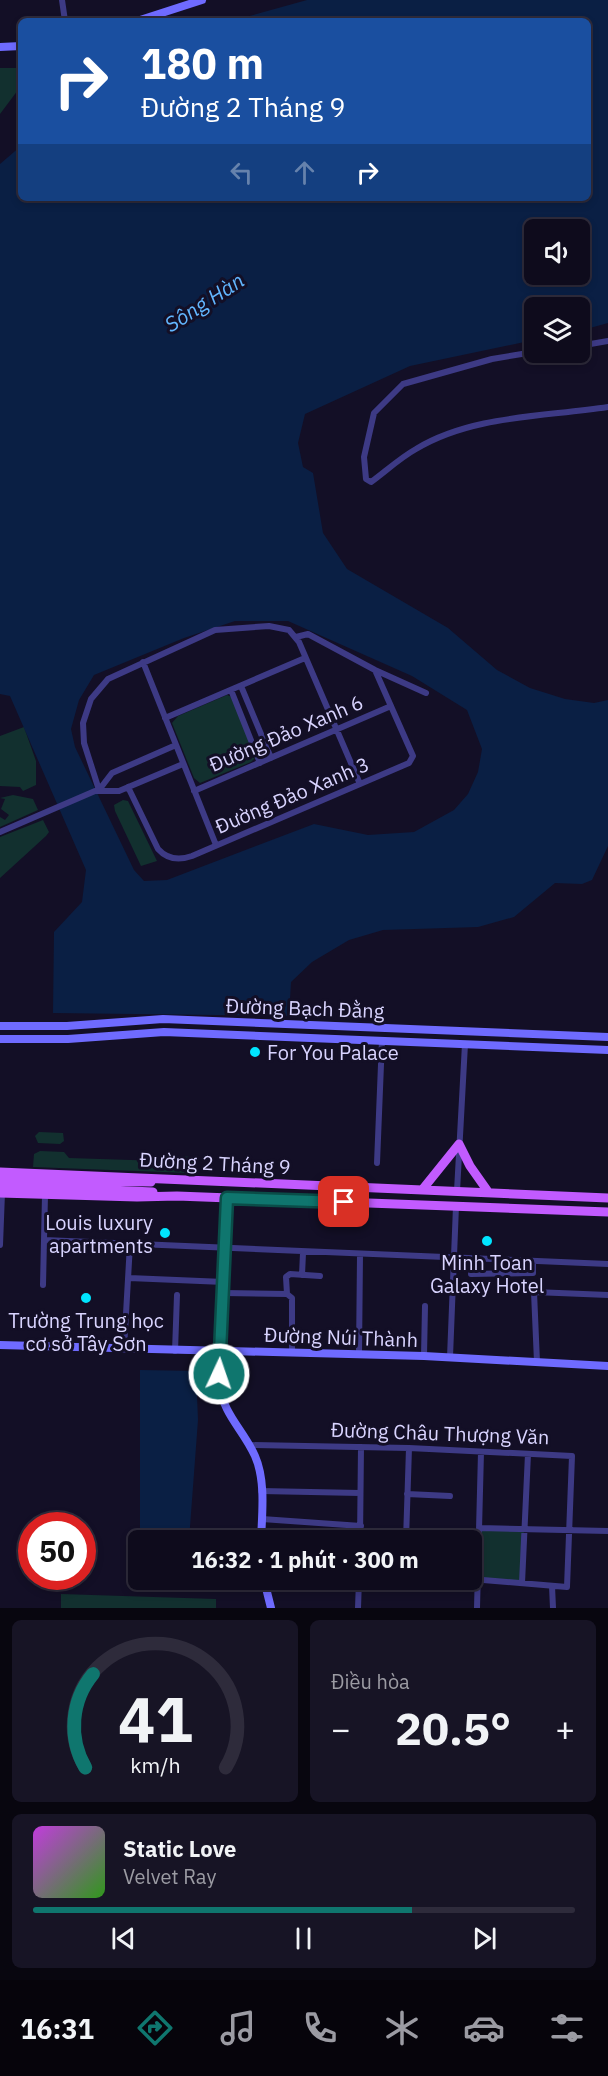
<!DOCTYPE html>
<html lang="vi">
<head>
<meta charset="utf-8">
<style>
  :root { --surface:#0e0b1c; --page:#171425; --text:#f1f3f6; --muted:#9b9ba3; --line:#2e2b3b; --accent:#0f766e }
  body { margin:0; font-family:"IBM Plex Sans",sans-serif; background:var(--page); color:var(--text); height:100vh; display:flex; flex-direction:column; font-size:22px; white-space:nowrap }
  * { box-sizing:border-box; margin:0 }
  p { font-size:20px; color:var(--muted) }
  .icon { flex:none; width:33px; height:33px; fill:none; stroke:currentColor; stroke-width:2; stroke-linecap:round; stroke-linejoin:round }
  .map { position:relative; height:1608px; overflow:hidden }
  .sheet { display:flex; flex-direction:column; gap:12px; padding:12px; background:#08060f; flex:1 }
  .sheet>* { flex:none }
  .banner { position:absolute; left:18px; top:18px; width:573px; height:183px; border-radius:9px; box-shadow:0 3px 9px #0003,0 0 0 2px var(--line); background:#1a4fa0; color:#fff; overflow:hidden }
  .tools { position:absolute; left:524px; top:219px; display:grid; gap:12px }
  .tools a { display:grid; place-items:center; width:66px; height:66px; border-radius:9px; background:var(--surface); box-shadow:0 3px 9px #0003,0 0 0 2px var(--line); font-size:30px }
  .speed { position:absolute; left:18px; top:1512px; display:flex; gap:12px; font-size:30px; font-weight:700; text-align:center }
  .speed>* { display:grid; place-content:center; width:78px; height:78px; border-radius:50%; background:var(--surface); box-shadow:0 3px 9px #0003,0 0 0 2px var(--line); line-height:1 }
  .speed .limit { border:9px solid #d22; background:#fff; color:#111 }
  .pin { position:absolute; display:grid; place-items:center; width:51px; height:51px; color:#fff; margin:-26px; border-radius:12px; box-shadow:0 3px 9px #0006 }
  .me { position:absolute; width:66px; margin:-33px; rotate:3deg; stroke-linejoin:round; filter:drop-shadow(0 0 4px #0008) }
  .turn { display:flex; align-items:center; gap:21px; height:126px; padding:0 24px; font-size:27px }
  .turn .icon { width:78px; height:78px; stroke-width:2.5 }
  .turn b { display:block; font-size:42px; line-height:51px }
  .lanes { display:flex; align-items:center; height:57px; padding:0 24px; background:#0003; justify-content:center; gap:30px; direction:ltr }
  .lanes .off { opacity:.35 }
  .big { font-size:45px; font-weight:700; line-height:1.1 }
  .sheet .tile { flex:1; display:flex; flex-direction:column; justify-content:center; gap:9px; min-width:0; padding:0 21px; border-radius:9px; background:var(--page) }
  .sheet .dial { align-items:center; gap:0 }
  .dial svg { height:156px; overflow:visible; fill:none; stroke:var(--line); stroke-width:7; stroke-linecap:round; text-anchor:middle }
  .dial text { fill:var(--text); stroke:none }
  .song { display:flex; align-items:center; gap:18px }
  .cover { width:72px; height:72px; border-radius:9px; background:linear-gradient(135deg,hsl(290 70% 55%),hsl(110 70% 35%)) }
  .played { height:6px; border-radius:3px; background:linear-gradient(90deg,var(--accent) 70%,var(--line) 70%) }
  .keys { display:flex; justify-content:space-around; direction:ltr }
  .heat { display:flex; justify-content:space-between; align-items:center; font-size:33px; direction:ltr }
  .sheet .tiles { flex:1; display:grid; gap:12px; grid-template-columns:1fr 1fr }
  .tile:last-child { grid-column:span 2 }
  .trip { position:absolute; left:128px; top:1530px; width:354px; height:60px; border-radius:9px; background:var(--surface); box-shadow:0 3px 9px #0003,0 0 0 2px var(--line); font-weight:700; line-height:60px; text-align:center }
  .dock { display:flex; height:96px; justify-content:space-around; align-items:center; background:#06040b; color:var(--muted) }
  .dock .icon { width:42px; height:42px }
  .dock .active { color:var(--accent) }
  .dock b { font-size:27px; color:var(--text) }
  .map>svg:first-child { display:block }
  .green { fill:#12302f }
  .water { fill:#0a1f44; fill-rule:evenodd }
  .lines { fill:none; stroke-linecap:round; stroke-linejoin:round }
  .street { stroke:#3d3a85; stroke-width:6 }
  .secondary { stroke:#6f6bff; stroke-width:8 }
  .primary { stroke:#c25bff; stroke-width:9 }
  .route-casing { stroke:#0a4d48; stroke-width:15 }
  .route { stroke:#0f766e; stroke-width:10 }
  .poi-dot { fill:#00e5ff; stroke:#130f26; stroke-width:2 }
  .labels { text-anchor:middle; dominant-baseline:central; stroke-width:6; stroke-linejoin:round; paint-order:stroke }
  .street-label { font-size:20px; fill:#d9d4ff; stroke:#130f26 }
  .poi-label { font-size:20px; fill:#d9d4ff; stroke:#130f26 }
  .water-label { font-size:21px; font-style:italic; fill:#62b6ff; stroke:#130f26 }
</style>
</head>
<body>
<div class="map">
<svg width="608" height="1608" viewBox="0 0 608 1608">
  <rect width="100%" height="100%" fill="#130f26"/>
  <path class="green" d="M0 68H21V86L0 114Z
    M227 695 234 698 256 757 251 762 200 783 194 778 172 723 178 716Z
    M24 727 36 761V785L23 791 20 787 0 786V736Z
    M13 795 33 799 38 810 0 827V817L5 820 9 815 1 809 5 799 0 798Z
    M123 800 128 801 157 861 141 866 115 811 114 805Z
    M43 820 49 832 46 836 0 878V837Z
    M39 1132 63 1133 64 1141 60 1144 38 1143 35 1136Z
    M40 1151 64 1152 69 1158 162 1161 171 1156 198 1157C198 1165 195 1168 189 1173L33 1167 34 1154Z
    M482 1530 524 1531 520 1582 480 1579Z
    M61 1594 216 1599V1608H61Z"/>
  <path class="water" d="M307 0H608V323L579 331V308H534V340L410 366 305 414 298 443 303 467 313 473 323 533 347 569 448 628 497 670 530 688 565 699 594 703 608 700V846L592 880 582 884 555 883 514 917 478 927 383 930 349 940 312 962 291 982 289 1016 53 1013 54 932 82 902 86 870 10 696 0 694V164L21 146V198H588V21H232ZM534 230H579V274H534ZM235 621H288L412 676 467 710 482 749 478 772 468 794 454 810 414 832 368 835 314 824 167 880 144 881 134 870 75 747 71 729 79 700 94 675 184 638Z
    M140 1370 196 1371 198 1420 189 1540H140Z"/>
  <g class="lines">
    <path class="street" d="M62 0 65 21
      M579 346 608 341
      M534 352 492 359 403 384 374 413 364 457 366 479 371 482C386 471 400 458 416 449 472 415 544 417 608 407
      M296 637 308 634 375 670 426 693
      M143 662 216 845
      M241 686 271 758
      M231 690 260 763
      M165 718 305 658
      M128 787 158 849C167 859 178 861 192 856L409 763 413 756 375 670
      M99 790 84 743 83 723 91 699 108 679 215 630 269 626 289 630 299 642 360 784
      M99 790 112 773 176 745
      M194 791 391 706
      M0 832 95 791H119L183 764
      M377 1163 382 1040
      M457 1191 465 1044
      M45 1195 44 1240 608 1264
      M0 1245 2 1193
      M471 1274 533 1273V1261
      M302 1275 303 1253
      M129 1278 224 1282
      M43 1285 44 1240
      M223 1293 287 1294
      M124 1349 130 1244
      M175 1351 177 1295
      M292 1352V1298L287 1294 286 1277 290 1274 320 1276
      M359 1355 360 1255
      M424 1356 425 1306
      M450 1357 456 1206
      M537 1362 534 1292 608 1295
      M249 1445 409 1448 572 1456 567 1587 471 1579
      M261 1491 360 1493
      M407 1494 450 1496
      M262 1519 361 1526
      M480 1528 608 1531
      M360 1540 361 1447
      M406 1540 409 1448
      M522 1583 528 1454
      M552 1586 553 1608
      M358 1608 359 1580
      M477 1608 481 1452"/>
    <path class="secondary" d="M137 21 202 0
      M0 47 21 46
      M0 1026H67L163 1019 608 1037
      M0 1039H68L164 1032 608 1050
      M227 1198 219 1384C224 1416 243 1429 255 1456 266 1481 262 1514 261 1540
      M0 1345 424 1356 608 1366
      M264 1580 271 1608"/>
    <path class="primary" d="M0 1172 608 1198
      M0 1179 151 1182
      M0 1185 153 1192
      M422 1190 459 1144 470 1166 489 1193
      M0 1193 137 1197 177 1196 608 1212"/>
  </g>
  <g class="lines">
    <defs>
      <path id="route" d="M219 1374 227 1198 344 1202"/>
    </defs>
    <use href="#route" class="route-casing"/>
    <use href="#route" class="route"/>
  </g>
  <g class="poi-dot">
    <circle cx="255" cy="1052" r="6"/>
    <circle cx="165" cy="1233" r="6"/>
    <circle cx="487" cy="1241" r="6"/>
    <circle cx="86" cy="1298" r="6"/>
  </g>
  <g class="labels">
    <g class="street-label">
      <text transform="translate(286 733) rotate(-23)">Đường Đảo Xanh 6</text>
      <text transform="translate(292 795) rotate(-23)">Đường Đảo Xanh 3</text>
      <text transform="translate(305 1008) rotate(2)">Đường Bạch Đằng</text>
      <text transform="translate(215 1163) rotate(3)">Đường 2 Tháng 9</text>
      <text transform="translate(341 1337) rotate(2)">Đường Núi Thành</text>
      <text transform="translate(440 1433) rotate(2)">Đường Châu Thượng Văn</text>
    </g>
    <g class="poi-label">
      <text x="267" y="1052" text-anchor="start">For You Palace</text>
      <text x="153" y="1222" text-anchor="end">Louis luxury<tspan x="153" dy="23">apartments</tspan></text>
      <text x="487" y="1262">Minh Toan<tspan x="487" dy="23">Galaxy Hotel</tspan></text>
      <text x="86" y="1320">Trường Trung học<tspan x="86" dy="23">cơ sở Tây Sơn</tspan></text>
    </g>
    <g class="water-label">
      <text transform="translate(204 302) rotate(-33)">Sông Hàn</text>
    </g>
  </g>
</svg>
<div class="tools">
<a><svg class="icon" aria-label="sound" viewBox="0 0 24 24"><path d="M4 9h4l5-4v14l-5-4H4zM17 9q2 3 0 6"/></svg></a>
<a><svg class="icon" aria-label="layers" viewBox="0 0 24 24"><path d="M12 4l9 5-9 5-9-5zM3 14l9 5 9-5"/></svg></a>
</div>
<div class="speed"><div class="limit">50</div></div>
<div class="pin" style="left:344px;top:1202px;background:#d93025"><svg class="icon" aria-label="arrive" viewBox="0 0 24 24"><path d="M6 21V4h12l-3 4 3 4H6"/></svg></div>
<svg class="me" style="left:219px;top:1374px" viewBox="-20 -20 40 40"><circle r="17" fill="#0f766e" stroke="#fff" stroke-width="3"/><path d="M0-11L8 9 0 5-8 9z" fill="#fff"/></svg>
<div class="trip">16:32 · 1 phút · 300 m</div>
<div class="banner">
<div class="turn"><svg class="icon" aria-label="right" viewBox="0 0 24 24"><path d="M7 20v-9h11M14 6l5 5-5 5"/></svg><div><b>180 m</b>Đường 2 Tháng 9</div></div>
<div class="lanes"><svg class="icon off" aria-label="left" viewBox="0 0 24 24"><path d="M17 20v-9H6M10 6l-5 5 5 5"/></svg><svg class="icon off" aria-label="ahead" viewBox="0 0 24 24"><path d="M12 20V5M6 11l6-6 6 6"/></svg><svg class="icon" aria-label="right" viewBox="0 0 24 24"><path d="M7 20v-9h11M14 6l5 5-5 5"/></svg></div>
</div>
</div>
<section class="sheet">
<div class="tiles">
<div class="tile dial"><svg viewBox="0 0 100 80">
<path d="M14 69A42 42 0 1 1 86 69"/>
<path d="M14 69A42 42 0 0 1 18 21" stroke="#0f766e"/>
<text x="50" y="56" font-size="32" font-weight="700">41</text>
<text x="50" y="72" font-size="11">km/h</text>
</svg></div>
<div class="tile"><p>Điều hòa</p>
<div class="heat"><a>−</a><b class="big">20.5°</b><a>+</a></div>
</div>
<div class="tile">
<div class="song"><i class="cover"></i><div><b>Static Love</b><p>Velvet Ray</p></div></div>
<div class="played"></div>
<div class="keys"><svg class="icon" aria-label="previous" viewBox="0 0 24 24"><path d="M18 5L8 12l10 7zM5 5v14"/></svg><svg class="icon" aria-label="pause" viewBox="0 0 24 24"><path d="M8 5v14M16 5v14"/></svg><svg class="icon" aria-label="next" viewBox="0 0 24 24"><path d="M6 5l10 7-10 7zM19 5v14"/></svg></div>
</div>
</div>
</section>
<nav class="dock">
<b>16:31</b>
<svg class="icon active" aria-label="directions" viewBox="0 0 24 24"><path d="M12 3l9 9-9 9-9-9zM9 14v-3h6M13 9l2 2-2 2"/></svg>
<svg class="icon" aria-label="music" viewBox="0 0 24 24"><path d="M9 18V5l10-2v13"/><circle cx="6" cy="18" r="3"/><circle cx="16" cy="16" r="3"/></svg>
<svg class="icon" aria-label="phone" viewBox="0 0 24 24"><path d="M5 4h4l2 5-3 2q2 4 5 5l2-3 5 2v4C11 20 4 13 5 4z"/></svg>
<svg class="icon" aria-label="climate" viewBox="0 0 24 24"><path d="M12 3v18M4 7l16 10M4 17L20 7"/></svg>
<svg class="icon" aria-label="car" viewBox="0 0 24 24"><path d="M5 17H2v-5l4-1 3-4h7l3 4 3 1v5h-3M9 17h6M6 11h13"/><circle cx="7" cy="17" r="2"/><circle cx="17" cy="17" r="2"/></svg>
<svg class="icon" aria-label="filters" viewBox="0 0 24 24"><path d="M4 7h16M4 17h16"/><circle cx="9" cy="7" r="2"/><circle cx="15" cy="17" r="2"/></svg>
</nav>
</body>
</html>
